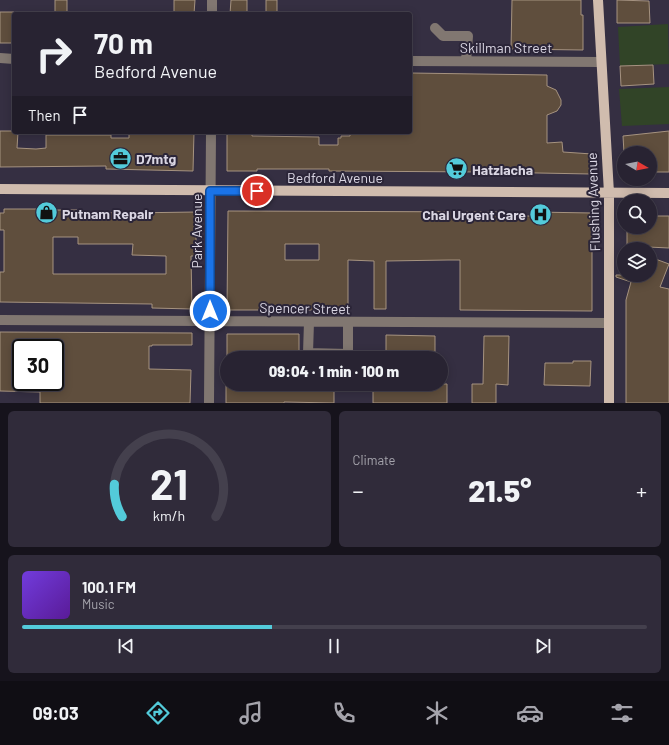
<!DOCTYPE html>
<html lang="en">
<head>
<meta charset="utf-8">
<style>
  :root { --surface:#282332; --page:#302b3a; --text:#f1f3f6; --muted:#a5a4ac; --line:#44404d; --accent:#53cbda }
  body { margin:0; font-family:Barlow,sans-serif; background:var(--page); color:var(--text); height:100vh; display:flex; flex-direction:column; font-size:15px; white-space:nowrap }
  * { box-sizing:border-box; margin:0 }
  p { font-size:13px; color:var(--muted) }
  .icon { flex:none; width:22px; height:22px; fill:none; stroke:currentColor; stroke-width:2; stroke-linecap:round; stroke-linejoin:round }
  .map { position:relative; height:403px; overflow:hidden }
  .panel { display:flex; flex-direction:column; gap:8px; padding:8px; background:#16131c; flex:1 }
  .panel>* { flex:none }
  .banner { position:absolute; left:12px; top:12px; width:400px; height:122px; border-radius:4px; box-shadow:0 2px 10px #0003,0 0 0 1px var(--line); background:#282332; color:var(--text); overflow:hidden }
  .needle { width:26px; rotate:99deg }
  .fabs { position:absolute; left:617px; top:146px; display:grid; gap:8px }
  .fabs a { display:grid; place-items:center; width:40px; height:40px; border-radius:50%; background:var(--surface); box-shadow:0 2px 10px #0003,0 0 0 1px var(--line); font-size:20px }
  .speed { position:absolute; left:12px; top:339px; display:flex; gap:8px; font-size:20px; font-weight:700; text-align:center }
  .speed>* { display:grid; place-content:center; width:52px; height:52px; border-radius:50%; background:var(--surface); box-shadow:0 2px 10px #0003,0 0 0 1px var(--line); line-height:1 }
  .speed .limit { border:2px solid #111; border-radius:6px; background:#fff; color:#111 }
  .pin { position:absolute; display:grid; place-items:center; width:34px; height:34px; color:#fff; margin:-17px; border:2px solid #fff; border-radius:50%; box-shadow:0 1px 4px #0007 }
  .me { position:absolute; width:44px; margin:-22px; rotate:0deg; stroke-linejoin:round; filter:drop-shadow(0 0 3px #0008) }
  .turn { display:flex; align-items:center; gap:14px; height:84px; padding:0 16px; font-size:18px }
  .turn .icon { width:52px; height:52px; stroke-width:2.5 }
  .turn b { display:block; font-size:28px; line-height:34px }
  .then { display:flex; align-items:center; height:38px; padding:0 16px; background:#0003; gap:8px; font-size:15px }
  .big { font-size:30px; font-weight:800; line-height:1.1 }
  .panel .widget { flex:1; display:flex; flex-direction:column; justify-content:center; gap:6px; min-width:0; padding:0 14px; border-radius:6px; background:var(--page) }
  .panel .dial { align-items:center; gap:0 }
  .dial svg { height:104px; overflow:visible; fill:none; stroke:var(--line); stroke-width:7; stroke-linecap:round; text-anchor:middle }
  .dial text { fill:var(--text); stroke:none }
  .song { display:flex; align-items:center; gap:12px }
  .cover { width:48px; height:48px; border-radius:6px; background:linear-gradient(135deg,hsl(260 70% 55%),hsl(270 70% 35%)) }
  .played { height:4px; border-radius:2px; background:linear-gradient(90deg,var(--accent) 40%,var(--line) 40%) }
  .keys { display:flex; justify-content:space-around; direction:ltr }
  .heat { display:flex; justify-content:space-between; align-items:center; font-size:22px; direction:ltr }
  .panel .tiles { flex:1; display:grid; gap:8px; grid-template-columns:1fr 1fr }
  .widget:last-child { grid-column:span 2 }
  .trip { position:absolute; left:220px; top:351px; width:228px; height:40px; border-radius:20px; background:var(--surface); box-shadow:0 2px 10px #0003,0 0 0 1px var(--line); font-weight:800; line-height:40px; text-align:center }
  .menu { display:flex; height:64px; justify-content:space-around; align-items:center; background:#100e14; color:var(--muted) }
  .menu .icon { width:28px; height:28px }
  .menu .active { color:var(--accent) }
  .menu b { font-size:18px; color:var(--text) }
  .map>svg:first-child { display:block }
  .green { fill:#314427 }
  .building { fill:#5f4e3d; stroke:#a69380; fill-rule:evenodd }
  .lines { fill:none; stroke-linecap:round; stroke-linejoin:round }
  .minor { stroke:#817771; stroke-width:10 }
  .major { stroke:#d0bcae; stroke-width:10 }
  .route-casing { stroke:#114b97; stroke-width:10 }
  .route { stroke:#1a73e8; stroke-width:7 }
  .labels { text-anchor:middle; dominant-baseline:central; stroke-width:4; stroke-linejoin:round; paint-order:stroke }
  .street-label { font-size:14px; fill:#dad6e3; stroke:#2b2538 }
  .poi-label { font-size:14px; font-weight:bold; fill:#dad6e3; stroke:#2b2538; text-anchor:start }
</style>
</head>
<body>
<div class="map">
<svg width="669" height="403" viewBox="0 0 669 403">
  <rect width="100%" height="100%" fill="#352f42"/>
  <path class="green" d="M668 24 669 64 620 66 618 27Z
    M669 87V124L622 126 619 89Z"/>
  <path class="building" d="M55 0H67V14H55Z
    M174 0H195L194 14H174Z
    M231 0H247V14H230Z
    M266 0H277V14H266Z
    M512 0H581V15H583V50L511 49Z
    M617 0 649 1 650 23H617Z
    M0 12H14V43H0Z
    M653 65 654 84 621 86 620 66Z
    M410 73 547 75V86L556 90 561 100V105L557 111 547 115V143L562 142 563 152 592 154 591 174 485 172 329 171V169H257V171H227V132H252V136L319 137V145H338V138H341V136H350V132H410Z
    M0 131H14V132H18L17 148 36 149 46 148V135H111V138H129V132H194L193 171 106 169V166L0 167Z
    M669 131V172H650V153H624L623 136Z
    M4 209H54V210H77V212L127 213 196 212V256H191L192 309 152 308V304L0 302V272H4V230H0V213H4ZM53 237H78V244H133L132 255 166 256V274H53Z
    M228 211 498 212V216H535V212L592 213V311L460 310V260H448L386 261V309H374V261L348 260V310H227ZM285 244H319V260H285Z
    M650 216H669V248L627 246V227H650Z
    M650 257 669 264 660 287 669 289V403H626V300L631 282 616 277V275H650Z
    M0 332 192 333V345H152V346H149V369L191 370 190 403H40V392L0 391ZM21 348H55V382H21Z
    M227 334H299V358H227Z
    M386 335 435 336V358H386Z
    M484 336H509L508 385 496 384V403H472V384H483Z
    M573 361H591L590 386 544 385 545 363H573Z
    M226 384H334V403L284 402V403H226Z
    M373 384H447V403H373Z"/>
  <g class="lines">
    <path class="minor" d="M212 14V0
      M435 28 443 36H468L466 61
      M0 58 14 59
      M410 61 601 62
      M0 320 609 323
      M309 322 308 353 348 354V323
      M209 403 211 132"/>
    <path class="major" d="M598 0 609 193V403
      M0 189 669 193"/>
  </g>
  <g class="lines">
    <defs>
      <path id="route" d="M210 311V191H257"/>
    </defs>
    <use href="#route" class="route-casing"/>
    <use href="#route" class="route"/>
  </g>
  <defs>
    <symbol id="office-disc" viewBox="-11 -11 22 22"><circle r="9.5" fill="#53cbda" stroke="#2b2538"/><path d="M-6-3h4V-5.5h4V-3h4V5H-6ZM-1-4.5V-3h2v-1.5ZM-6 0V1H6V0Z" fill="#111"/></symbol>
    <symbol id="supermarket-disc" viewBox="-11 -11 22 22"><circle r="9.5" fill="#53cbda" stroke="#2b2538"/><path d="M-6-5.5h2.5l.6 2H6L4.5 2H-2.5L-4.4-4H-6ZM-1.5 3.2a1.3 1.3 0 1 0 .1 0ZM3 3.2a1.3 1.3 0 1 0 .1 0Z" fill="#111"/></symbol>
    <symbol id="shop-disc" viewBox="-11 -11 22 22"><circle r="9.5" fill="#53cbda" stroke="#2b2538"/><path d="M-5-2.5h2.3a2.7 3.5 0 0 1 5.4 0H5L5.5 6h-11ZM-1.5-2.5h3a1.5 2.3 0 0 0-3 0Z" fill="#111"/></symbol>
    <symbol id="hospital-disc" viewBox="-11 -11 22 22"><circle r="9.5" fill="#53cbda" stroke="#2b2538"/><path d="M-5-5h3v3.5h4V-5h3V5h-3V1.5h-4V5h-3Z" fill="#111"/></symbol>
  </defs>
  <g fill-rule="evenodd">
    <use href="#office-disc" x="108" y="146" width="25" height="25"/>
    <use href="#supermarket-disc" x="444" y="156" width="25" height="25"/>
    <use href="#shop-disc" x="34" y="200" width="25" height="25"/>
    <use href="#hospital-disc" x="528" y="202" width="25" height="25"/>
  </g>
  <g class="labels">
    <g class="street-label">
      <text x="506" y="47">Skillman Street</text>
      <text x="335" y="177">Bedford Avenue</text>
      <text transform="translate(593 202) rotate(-92)">Flushing Avenue</text>
      <text transform="translate(196 231) rotate(-90)">Park Avenue</text>
      <text transform="translate(305 308) rotate(1)">Spencer Street</text>
    </g>
    <g class="poi-label">
      <text x="136" y="158">D7mtg</text>
      <text x="472" y="169">Hatzlacha</text>
      <text x="62" y="213">Putnam Repair</text>
      <text x="526" y="214" text-anchor="end">Chai Urgent Care</text>
    </g>
  </g>
</svg>
<div class="fabs">
<a><svg class="needle" viewBox="-14 -14 28 28"><path d="M0-13l5 13h-10z" fill="#e53935"/><path d="M0 13l5-13h-10z" fill="#a5a4ac"/></svg></a>
<a><svg class="icon" aria-label="search" viewBox="0 0 24 24"><circle cx="10" cy="10" r="6"/><path d="M15 15l6 6"/></svg></a>
<a><svg class="icon" aria-label="layers" viewBox="0 0 24 24"><path d="M12 4l9 5-9 5-9-5zM3 14l9 5 9-5"/></svg></a>
</div>
<div class="speed"><div class="limit">30</div></div>
<div class="pin" style="left:257px;top:191px;background:#d93025"><svg class="icon" aria-label="arrive" viewBox="0 0 24 24"><path d="M6 21V4h12l-3 4 3 4H6"/></svg></div>
<svg class="me" style="left:210px;top:311px" viewBox="-20 -20 40 40"><circle r="17" fill="#1a73e8" stroke="#fff" stroke-width="3"/><path d="M0-11L8 9 0 5-8 9z" fill="#fff"/></svg>
<div class="trip">09:04 · 1 min · 100 m</div>
<div class="banner">
<div class="turn"><svg class="icon" aria-label="right" viewBox="0 0 24 24"><path d="M7 20v-9h11M14 6l5 5-5 5"/></svg><div><b>70 m</b>Bedford Avenue</div></div>
<div class="then">Then<svg class="icon" aria-label="arrive" viewBox="0 0 24 24"><path d="M6 21V4h12l-3 4 3 4H6"/></svg></div>
</div>
</div>
<section class="panel">
<div class="tiles">
<div class="widget dial"><svg viewBox="0 0 100 80">
<path d="M14 69A42 42 0 1 1 86 69"/>
<path d="M14 69A42 42 0 0 1 8 44" stroke="#53cbda"/>
<text x="50" y="56" font-size="32" font-weight="700">21</text>
<text x="50" y="72" font-size="11">km/h</text>
</svg></div>
<div class="widget"><p>Climate</p>
<div class="heat"><a>−</a><b class="big">21.5°</b><a>+</a></div>
</div>
<div class="widget">
<div class="song"><i class="cover"></i><div><b>100.1 FM</b><p>Music</p></div></div>
<div class="played"></div>
<div class="keys"><svg class="icon" aria-label="previous" viewBox="0 0 24 24"><path d="M18 5L8 12l10 7zM5 5v14"/></svg><svg class="icon" aria-label="pause" viewBox="0 0 24 24"><path d="M8 5v14M16 5v14"/></svg><svg class="icon" aria-label="next" viewBox="0 0 24 24"><path d="M6 5l10 7-10 7zM19 5v14"/></svg></div>
</div>
</div>
</section>
<nav class="menu">
<b>09:03</b>
<svg class="icon active" aria-label="directions" viewBox="0 0 24 24"><path d="M12 3l9 9-9 9-9-9zM9 14v-3h6M13 9l2 2-2 2"/></svg>
<svg class="icon" aria-label="music" viewBox="0 0 24 24"><path d="M9 18V5l10-2v13"/><circle cx="6" cy="18" r="3"/><circle cx="16" cy="16" r="3"/></svg>
<svg class="icon" aria-label="phone" viewBox="0 0 24 24"><path d="M5 4h4l2 5-3 2q2 4 5 5l2-3 5 2v4C11 20 4 13 5 4z"/></svg>
<svg class="icon" aria-label="climate" viewBox="0 0 24 24"><path d="M12 3v18M4 7l16 10M4 17L20 7"/></svg>
<svg class="icon" aria-label="car" viewBox="0 0 24 24"><path d="M5 17H2v-5l4-1 3-4h7l3 4 3 1v5h-3M9 17h6M6 11h13"/><circle cx="7" cy="17" r="2"/><circle cx="17" cy="17" r="2"/></svg>
<svg class="icon" aria-label="filters" viewBox="0 0 24 24"><path d="M4 7h16M4 17h16"/><circle cx="9" cy="7" r="2"/><circle cx="15" cy="17" r="2"/></svg>
</nav>
</body>
</html>
